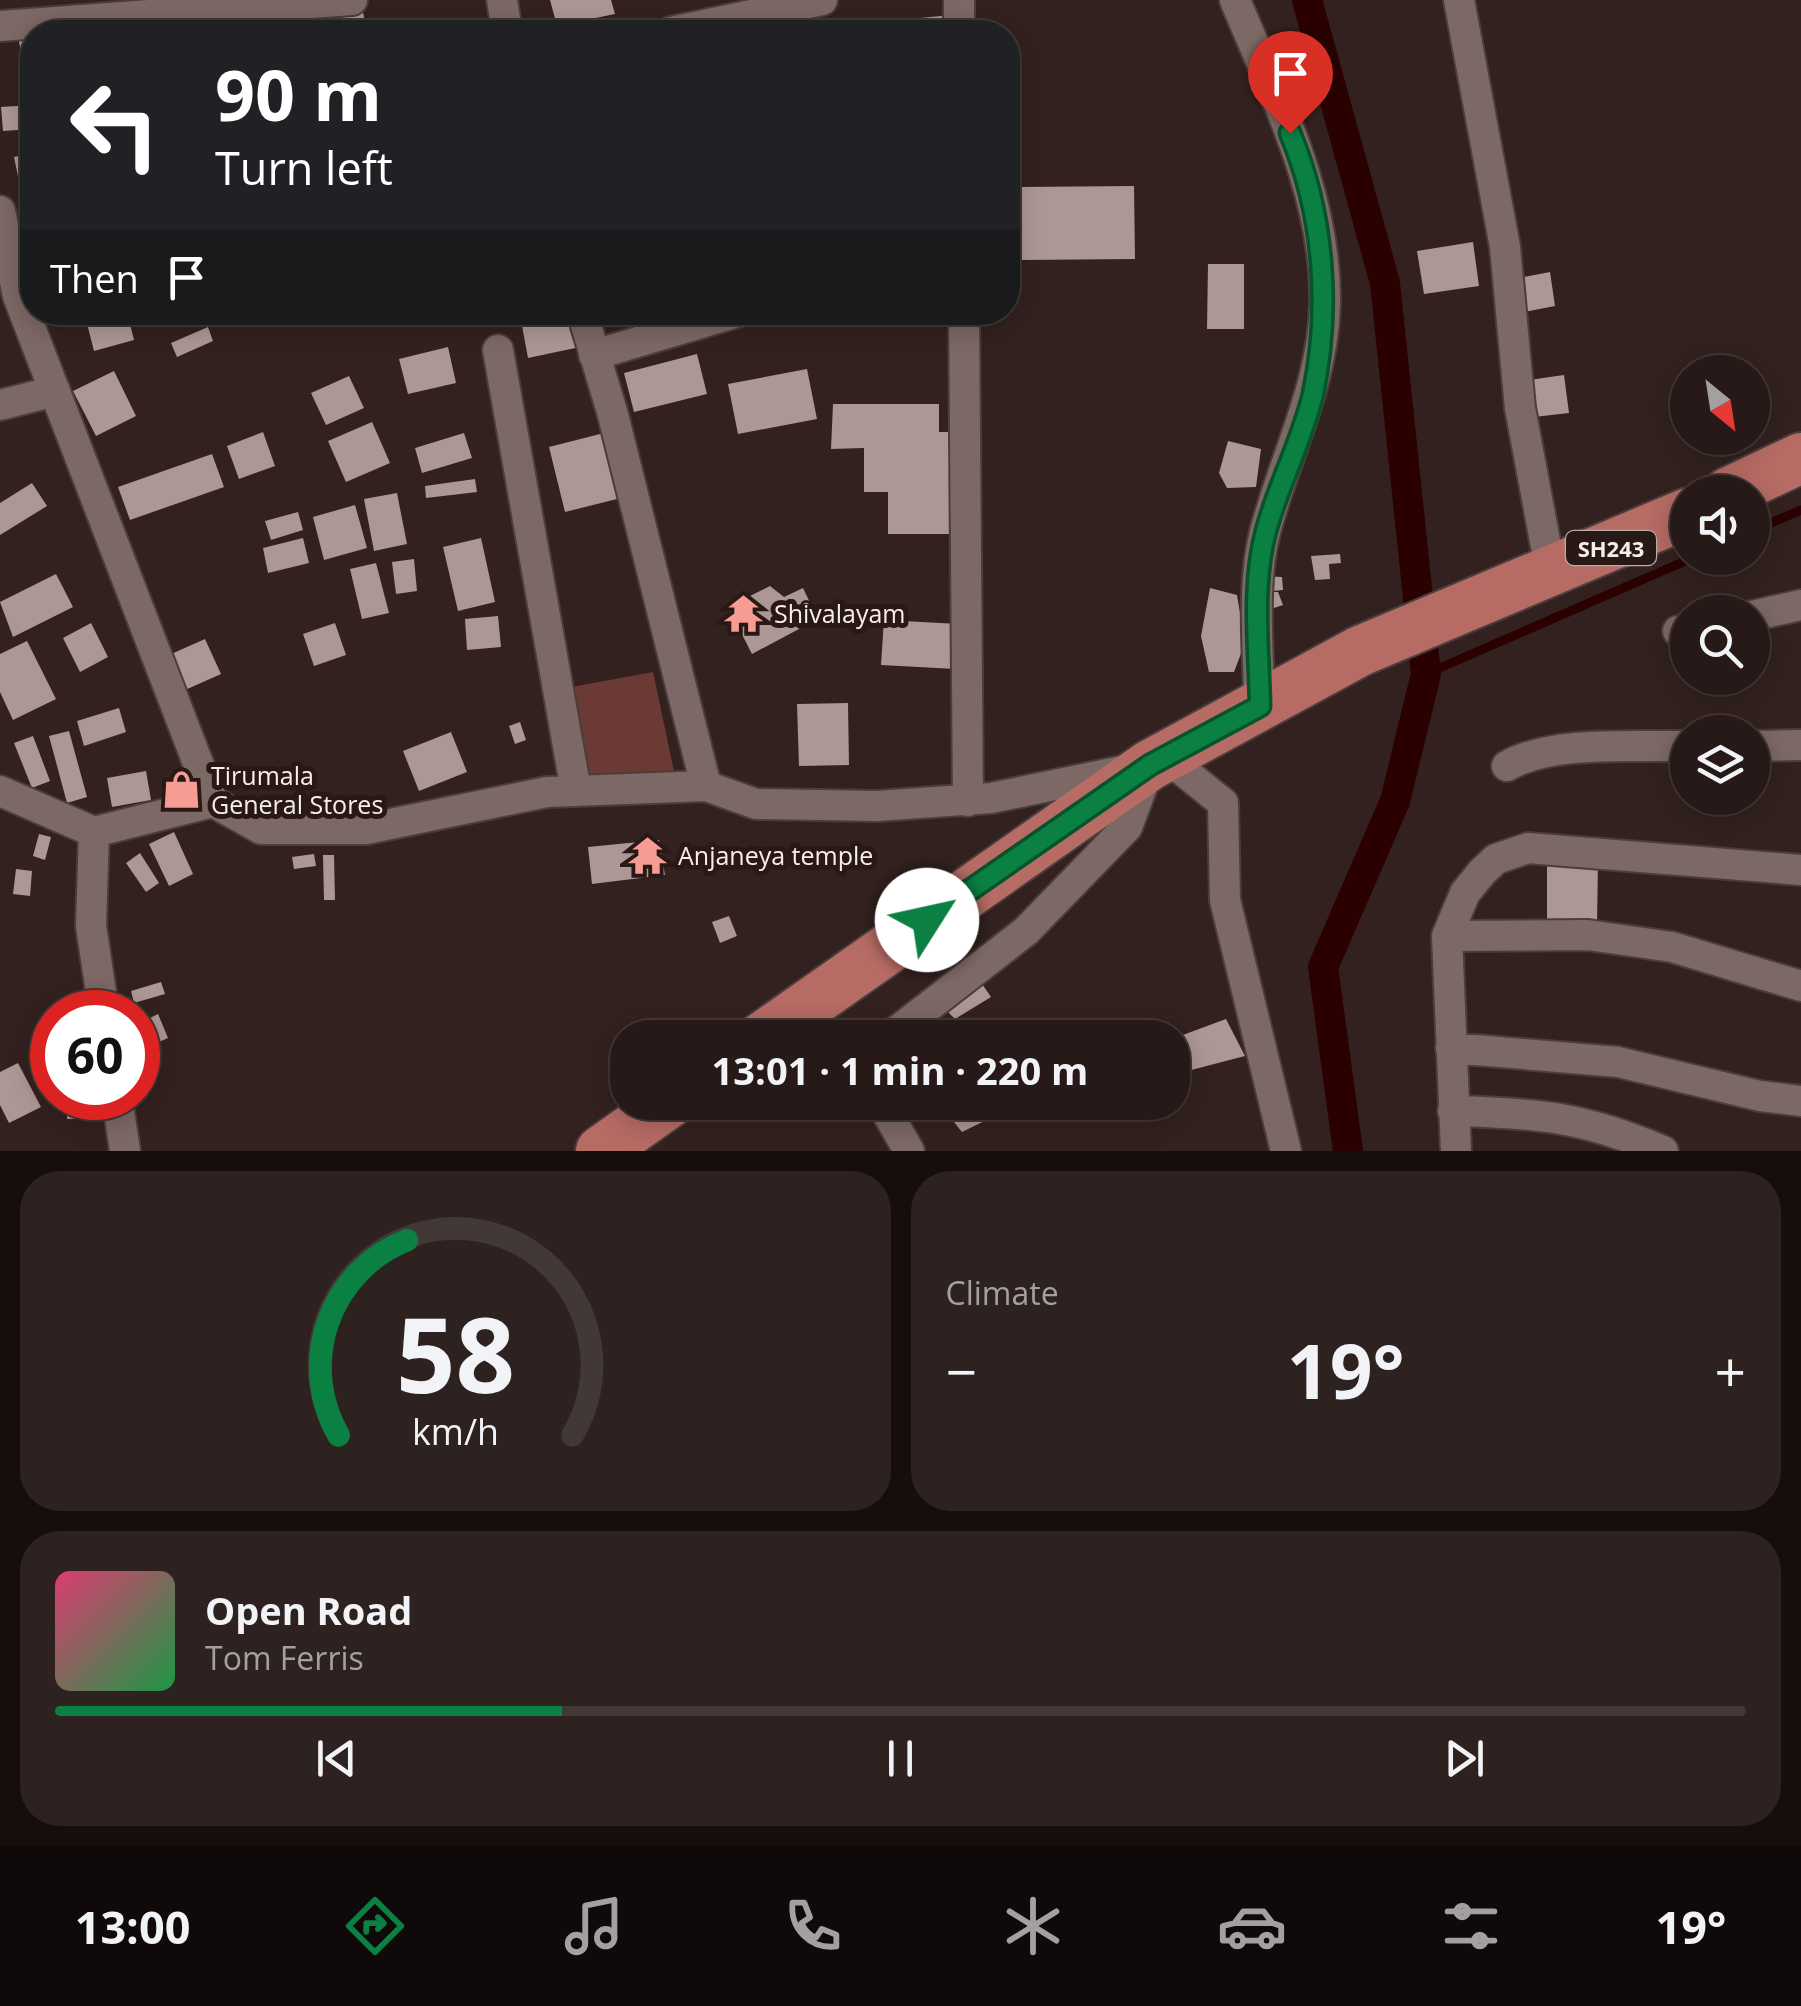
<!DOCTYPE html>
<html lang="en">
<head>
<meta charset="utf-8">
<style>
  :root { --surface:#261917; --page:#2e2220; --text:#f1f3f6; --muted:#a4a0a1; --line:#423836; --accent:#0b8043 }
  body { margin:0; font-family:"Open Sans",sans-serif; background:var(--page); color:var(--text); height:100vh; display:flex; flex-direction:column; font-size:38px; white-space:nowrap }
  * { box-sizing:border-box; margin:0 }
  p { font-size:32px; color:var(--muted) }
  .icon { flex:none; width:55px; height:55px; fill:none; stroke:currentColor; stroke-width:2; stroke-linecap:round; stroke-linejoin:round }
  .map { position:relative; height:1151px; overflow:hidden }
  .side { display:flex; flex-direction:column; gap:20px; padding:20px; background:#150e0d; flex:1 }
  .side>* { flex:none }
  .top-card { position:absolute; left:20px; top:20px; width:1000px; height:305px; border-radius:40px; box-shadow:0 5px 25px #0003,0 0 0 2px var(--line); background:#202124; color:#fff; overflow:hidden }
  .needle { width:65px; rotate:150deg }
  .tools { position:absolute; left:1670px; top:355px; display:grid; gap:20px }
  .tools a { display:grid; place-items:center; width:100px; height:100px; border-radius:50%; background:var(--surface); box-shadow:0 5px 25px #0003,0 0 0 2px var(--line); font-size:50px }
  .speed { position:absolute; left:30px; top:990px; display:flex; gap:20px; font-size:50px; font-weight:700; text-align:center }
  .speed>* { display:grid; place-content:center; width:130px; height:130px; border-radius:50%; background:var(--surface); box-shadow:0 5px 25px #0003,0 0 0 2px var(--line); line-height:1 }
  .speed .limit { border:15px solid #d22; background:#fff; color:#111 }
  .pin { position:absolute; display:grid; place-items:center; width:85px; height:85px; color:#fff; margin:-102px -42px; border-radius:50% 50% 50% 0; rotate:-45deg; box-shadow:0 0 10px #0007 }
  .pin .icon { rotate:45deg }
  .me { position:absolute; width:110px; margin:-55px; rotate:55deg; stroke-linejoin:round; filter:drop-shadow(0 0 8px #0008) }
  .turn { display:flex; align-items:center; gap:35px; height:210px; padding:0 30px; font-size:45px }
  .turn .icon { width:130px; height:130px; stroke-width:2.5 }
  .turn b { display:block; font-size:70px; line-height:85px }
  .then { display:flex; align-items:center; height:95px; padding:0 30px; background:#0003; gap:20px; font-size:38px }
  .big { font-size:75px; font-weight:700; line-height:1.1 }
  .side .widget { flex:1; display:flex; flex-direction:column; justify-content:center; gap:15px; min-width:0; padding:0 35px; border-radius:40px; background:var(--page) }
  .side .dial { align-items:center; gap:0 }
  .dial svg { height:260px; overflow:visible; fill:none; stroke:var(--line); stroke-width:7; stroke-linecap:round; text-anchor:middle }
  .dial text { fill:var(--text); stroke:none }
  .song { display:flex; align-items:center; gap:30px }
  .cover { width:120px; height:120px; border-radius:15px; background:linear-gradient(135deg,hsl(340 70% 55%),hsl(140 70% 35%)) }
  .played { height:10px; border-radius:5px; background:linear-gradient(90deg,var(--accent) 30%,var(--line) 30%) }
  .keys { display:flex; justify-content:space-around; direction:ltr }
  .heat { display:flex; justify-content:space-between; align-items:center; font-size:55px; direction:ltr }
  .side .tiles { flex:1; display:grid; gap:20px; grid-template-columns:1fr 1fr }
  .widget:last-child { grid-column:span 2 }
  .trip { position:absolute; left:610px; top:1020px; width:580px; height:100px; border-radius:40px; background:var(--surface); box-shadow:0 5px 25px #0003,0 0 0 2px var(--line); font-weight:700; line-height:100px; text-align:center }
  .tabs { display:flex; height:160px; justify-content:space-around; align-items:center; background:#0f0a09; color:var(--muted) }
  .tabs .icon { width:70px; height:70px }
  .tabs .current { color:var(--accent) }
  .tabs b { font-size:45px; color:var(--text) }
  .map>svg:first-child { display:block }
  .green { fill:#6b3a35 }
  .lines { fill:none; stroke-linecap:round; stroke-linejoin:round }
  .stream { stroke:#2b0000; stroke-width:9 }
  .canal { stroke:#2b0000; stroke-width:30 }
  .building { fill:#ad9795 }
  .minor-casing { stroke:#4a3d3b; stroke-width:34 }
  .primary-casing { stroke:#4a3d3b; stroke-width:54 }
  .minor { stroke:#7c6865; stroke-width:30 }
  .primary { stroke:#b66b64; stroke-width:50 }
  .route-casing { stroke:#07532c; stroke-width:25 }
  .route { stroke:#0b8043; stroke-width:18 }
  .labels { text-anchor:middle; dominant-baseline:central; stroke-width:10; stroke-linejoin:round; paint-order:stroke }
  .shield { fill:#281816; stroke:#baadac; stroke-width:2.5 }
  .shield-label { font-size:22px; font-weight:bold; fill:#f9edec }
  .poi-label { font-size:25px; fill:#f9edec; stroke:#281816; text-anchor:start }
</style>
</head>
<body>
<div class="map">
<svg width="1801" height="1151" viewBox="0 0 1801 1151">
  <rect width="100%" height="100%" fill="#32211f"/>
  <path class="green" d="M653 672 674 771 590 785 566 688Z"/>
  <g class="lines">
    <path class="stream" d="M1752 531 1801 510
      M1426 674 1692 558"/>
    <path class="canal" d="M1307 0 1385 283 1426 674 1395 801 1323 967 1348 1151"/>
  </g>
  <path class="building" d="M550 0H611L615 14 557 26Z
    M361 3 367 32H312L308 14Z
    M200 15 204 32H170L167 22Z
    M951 15 953 32H859L858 24Z
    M32 34V82L27 83 18 37Z
    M32 105V129L3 131 1 107Z
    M32 153V178L19 181 14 157Z
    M1134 186 1135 259 1020 260 1019 187Z
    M1473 242 1479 286 1424 294 1417 251Z
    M1208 264H1244V329H1207Z
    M1550 272 1555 306 1524 312 1518 278Z
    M84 312H127L134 340 94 351Z
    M139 312H162L163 316 143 323Z
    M534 312H573L580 347 528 358 520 315Z
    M208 327 213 341 177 357 171 343Z
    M448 347 456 383 408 394 399 359Z
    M697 354 707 394 634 412 624 373Z
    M807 369 817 419 738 434 728 384Z
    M114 371 136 416 96 436 73 391Z
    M1564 375 1569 413 1534 417 1529 380Z
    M349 376 364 408 326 425 311 393Z
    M833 404H939V432H964L963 534H888V492H864V448L831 449Z
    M372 422 390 463 346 482 328 441Z
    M263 432 275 466 239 479 227 446Z
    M464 433 472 458 422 473 415 448Z
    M604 433 621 498 565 512 549 447Z
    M1228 441 1261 449 1256 487 1227 488 1219 473Z
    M212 454 224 487 130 520 118 487Z
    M475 479 477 492 426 498 425 486Z
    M32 483 47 506 0 535V503Z
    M397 493 407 544 374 551 364 499Z
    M355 505 367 548 324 560 313 517Z
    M298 512 303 530 271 540 265 521Z
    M303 538 309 563 268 573 263 548Z
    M481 538 495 602 458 611 443 547Z
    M1340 554 1341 563 1329 564 1330 579 1315 580 1311 556Z
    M414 559 417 591 396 594 392 562Z
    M376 563 389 613 362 619 350 569Z
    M56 574 73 607 13 637 0 602Z
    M1260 576 1282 577 1283 590 1264 592H1278L1283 605 1259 613Z
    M770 586 784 597 803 588 812 607 793 616 799 629 752 654 728 607Z
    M1210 588 1237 595 1245 643 1234 672H1209L1201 636Z
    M498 616 501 647 467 650 465 619Z
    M884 620 959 624 956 669 881 665Z
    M91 623 108 657 80 672 63 638Z
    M335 623 346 655 314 666 303 634Z
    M205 639 221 674 185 690 169 655Z
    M27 641 56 699 13 720 0 692V654Z
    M848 703 849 765 799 766 797 704Z
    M119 708 126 732 84 746 77 721Z
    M520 722 526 740 515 744 509 726Z
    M69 731 87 797 67 803 49 736Z
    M451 732 467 772 419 791 403 751Z
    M33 736 50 781 32 788 14 743Z
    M146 771 151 800 112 807 107 778Z
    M174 832 193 874 169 886 149 844Z
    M39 834 51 837 45 860 33 856Z
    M659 840 665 875 592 884 588 847Z
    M140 853 159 883 146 892 126 863Z
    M314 854 316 866 294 869 292 857Z
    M323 855H334L335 900H324Z
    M1547 860H1598L1597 928H1547Z
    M16 869 32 871 30 896 13 894Z
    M729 916 737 936 720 943 712 922Z
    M978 978 991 997 955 1019 941 1005Z
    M161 982 165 994 134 1003 131 991Z
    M87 996 90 1012H60L58 1001Z
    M158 1014 168 1038 143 1049 138 1024Z
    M1226 1019 1245 1056 1172 1075V1039Z
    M18 1063 41 1107 9 1123 0 1105V1072Z
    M94 1101V1118L67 1119V1102Z
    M950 1102H993L999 1114 962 1132 950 1117Z"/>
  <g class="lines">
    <defs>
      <path id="minor" d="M502 0 507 32
        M959 0V32
        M1235 0C1275 97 1327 196 1325 304 1323 386 1285 455 1265 532 1251 587 1259 650 1259 706
        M1459 0 1505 247 1520 408 1551 573
        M0 26 352 0
        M671 32 822 0
        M0 211 18 296 213 802
        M582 312 613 415 706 786
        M964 312 968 801
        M498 350 576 791
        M594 355 738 312
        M0 405 55 391
        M1752 616 1801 605
        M1678 631 1688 629
        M1752 746 1801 745
        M1166 757 1223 803 1225 900 1286 1151
        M1507 766C1552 740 1636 747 1688 746
        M0 791 94 832 213 802 261 829H366L547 792 706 786 756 804 877 806 991 798 1127 770
        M94 832 91 926 104 1012
        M1447 936 1588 935 1672 947 1801 986
        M888 1038 1026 931 1127 827 1149 768
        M1451 1048 1618 1062 1760 1096 1801 1101
        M117 1098 125 1151
        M881 1102 909 1151
        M1453 1111C1538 1113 1584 1117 1663 1151
        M1456 1151 1447 936 1465 893 1482 872 1496 859 1528 848 1801 870"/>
      <path id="primary" d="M1729 492 1801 458
        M761 1038 1150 765 1360 651 1688 513
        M601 1151 670 1102"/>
    </defs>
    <use href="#minor" class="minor-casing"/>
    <use href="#primary" class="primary-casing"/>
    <use href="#minor" class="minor"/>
    <use href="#primary" class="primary"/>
  </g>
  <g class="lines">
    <defs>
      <path id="route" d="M927 920 1150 765 1260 706C1259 650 1251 586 1266 531 1278 485 1302 441 1313 394 1331 308 1324 214 1290 133"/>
    </defs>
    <use href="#route" class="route-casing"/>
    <use href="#route" class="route"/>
  </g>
  <defs>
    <symbol id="temple-bare" viewBox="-9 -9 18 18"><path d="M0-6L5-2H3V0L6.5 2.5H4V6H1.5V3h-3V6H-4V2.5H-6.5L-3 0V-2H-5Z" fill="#f59c93" stroke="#281816" stroke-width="2.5" paint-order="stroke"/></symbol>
    <symbol id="shop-bare" viewBox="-9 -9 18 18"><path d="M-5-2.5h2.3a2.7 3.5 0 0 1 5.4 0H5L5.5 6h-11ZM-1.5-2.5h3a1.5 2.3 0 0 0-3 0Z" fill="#f59c93" stroke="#281816" stroke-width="2.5" paint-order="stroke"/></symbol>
  </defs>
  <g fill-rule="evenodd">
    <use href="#temple-bare" x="716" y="586" width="55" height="55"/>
    <use href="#shop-bare" x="154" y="762" width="55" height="55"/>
    <use href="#temple-bare" x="620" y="828" width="55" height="55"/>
  </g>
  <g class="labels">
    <rect class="shield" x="1566" y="531" width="90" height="34" rx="8"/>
    <g class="shield-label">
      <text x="1611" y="548">SH243</text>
    </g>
    <g class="poi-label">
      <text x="774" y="613">Shivalayam</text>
      <text x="211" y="775">Tirumala<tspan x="211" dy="29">General Stores</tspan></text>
      <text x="678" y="855">Anjaneya temple</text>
    </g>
  </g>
</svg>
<div class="tools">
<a><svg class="needle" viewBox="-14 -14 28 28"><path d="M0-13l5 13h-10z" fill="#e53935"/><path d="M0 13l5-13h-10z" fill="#a4a0a1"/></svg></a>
<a><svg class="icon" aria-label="sound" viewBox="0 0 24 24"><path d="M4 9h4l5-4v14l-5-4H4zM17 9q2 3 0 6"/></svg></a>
<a><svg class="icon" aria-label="search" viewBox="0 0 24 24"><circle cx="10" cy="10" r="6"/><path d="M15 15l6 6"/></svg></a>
<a><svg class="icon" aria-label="layers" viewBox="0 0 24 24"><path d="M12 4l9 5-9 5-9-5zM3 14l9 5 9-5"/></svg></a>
</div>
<div class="speed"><div class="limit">60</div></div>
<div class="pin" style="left:1290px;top:133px;background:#d93025"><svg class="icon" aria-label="arrive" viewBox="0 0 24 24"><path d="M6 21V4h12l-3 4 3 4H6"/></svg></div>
<svg class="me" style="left:927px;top:920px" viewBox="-20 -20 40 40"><circle r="19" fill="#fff"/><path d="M0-13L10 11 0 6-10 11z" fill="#0b8043"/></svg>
<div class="trip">13:01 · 1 min · 220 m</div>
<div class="top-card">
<div class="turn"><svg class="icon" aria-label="left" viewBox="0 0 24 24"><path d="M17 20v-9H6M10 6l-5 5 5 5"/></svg><div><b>90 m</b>Turn left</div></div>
<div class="then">Then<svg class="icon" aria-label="arrive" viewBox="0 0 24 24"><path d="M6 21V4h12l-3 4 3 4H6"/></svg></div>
</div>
</div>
<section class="side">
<div class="tiles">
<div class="widget dial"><svg viewBox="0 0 100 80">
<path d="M14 69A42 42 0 1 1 86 69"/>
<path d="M14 69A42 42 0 0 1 35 9" stroke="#0b8043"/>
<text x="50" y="56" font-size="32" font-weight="700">58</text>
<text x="50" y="72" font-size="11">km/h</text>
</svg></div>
<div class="widget"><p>Climate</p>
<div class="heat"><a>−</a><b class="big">19°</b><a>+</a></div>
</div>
<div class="widget">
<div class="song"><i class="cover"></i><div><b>Open Road</b><p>Tom Ferris</p></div></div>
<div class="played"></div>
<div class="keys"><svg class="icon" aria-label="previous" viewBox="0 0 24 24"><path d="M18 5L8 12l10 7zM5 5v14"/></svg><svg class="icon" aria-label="pause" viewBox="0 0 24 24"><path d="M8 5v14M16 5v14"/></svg><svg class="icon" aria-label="next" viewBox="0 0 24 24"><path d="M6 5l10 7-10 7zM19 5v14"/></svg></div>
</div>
</div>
</section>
<nav class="tabs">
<b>13:00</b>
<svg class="icon current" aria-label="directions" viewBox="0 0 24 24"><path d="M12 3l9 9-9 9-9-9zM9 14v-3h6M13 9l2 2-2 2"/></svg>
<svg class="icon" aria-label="music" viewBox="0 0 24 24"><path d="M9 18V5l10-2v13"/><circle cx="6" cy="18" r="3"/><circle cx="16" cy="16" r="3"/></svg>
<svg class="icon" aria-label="phone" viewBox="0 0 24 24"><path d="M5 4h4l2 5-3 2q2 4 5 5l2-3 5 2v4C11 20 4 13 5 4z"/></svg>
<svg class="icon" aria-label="climate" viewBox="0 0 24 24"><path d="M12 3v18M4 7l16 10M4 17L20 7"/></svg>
<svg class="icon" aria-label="car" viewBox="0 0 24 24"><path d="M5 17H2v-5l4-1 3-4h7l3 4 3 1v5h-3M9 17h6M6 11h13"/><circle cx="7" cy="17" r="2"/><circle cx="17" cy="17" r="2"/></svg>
<svg class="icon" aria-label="filters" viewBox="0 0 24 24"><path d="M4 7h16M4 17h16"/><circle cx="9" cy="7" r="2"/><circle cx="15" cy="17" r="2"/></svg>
<b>19°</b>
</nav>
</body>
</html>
